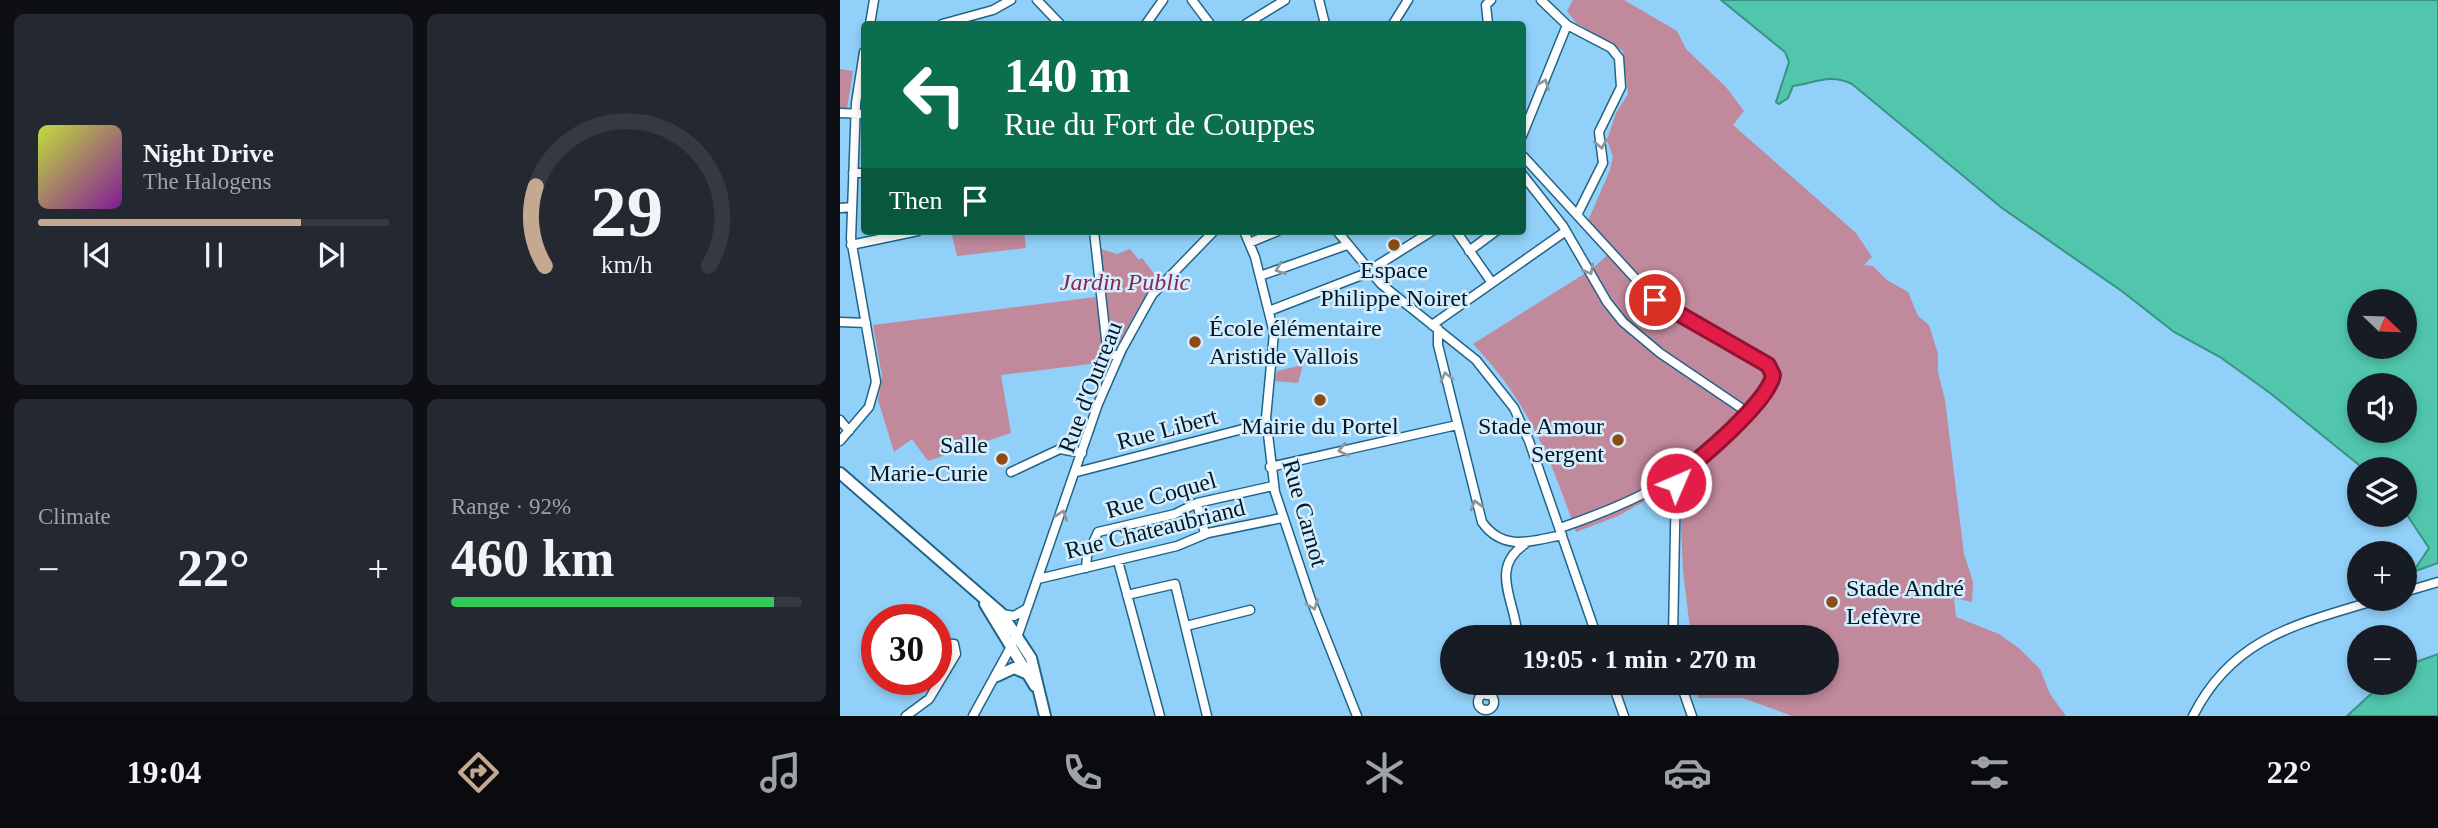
<!DOCTYPE html>
<html lang="en">
<head>
<meta charset="utf-8">
<style>
  :root { --surface:#171b24; --page:#242831; --text:#f1f3f6; --muted:#9ea1a6; --line:#363941; --accent:#c4a890 }
  body { margin:0; font-family:"Times New Roman",serif; background:var(--page); color:var(--text); height:100vh; display:flex; flex-direction:column; font-size:26px; white-space:nowrap }
  * { box-sizing:border-box; margin:0 }
  p { font-size:23px; color:var(--muted) }
  .icon { flex:none; width:38px; height:38px; fill:none; stroke:currentColor; stroke-width:2; stroke-linecap:round; stroke-linejoin:round }
  .map { position:relative; flex:1; overflow:hidden }
  .details { display:flex; flex-direction:column; gap:14px; padding:14px; background:#0d0f14; width:840px }
  .details>* { flex:none }
  .banner { position:absolute; left:21px; top:21px; width:665px; height:214px; border-radius:7px; box-shadow:0 4px 10px #0003; background:#0b6e4f; color:#fff; overflow:hidden }
  .needle { width:46px; rotate:113deg }
  .controls { position:absolute; left:1507px; top:289px; display:grid; gap:14px }
  .controls a { display:grid; place-items:center; width:70px; height:70px; border-radius:50%; background:var(--surface); box-shadow:0 4px 10px #0003; font-size:35px }
  .speed { position:absolute; left:21px; top:604px; display:flex; gap:14px; font-size:35px; font-weight:700; text-align:center }
  .speed>* { display:grid; place-content:center; width:91px; height:91px; border-radius:50%; background:var(--surface); box-shadow:0 4px 10px #0003; line-height:1 }
  .speed .limit { border:10px solid #d22; background:#fff; color:#111 }
  .pin { position:absolute; display:grid; place-items:center; width:60px; height:60px; color:#fff; margin:-30px; border:4px solid #fff; border-radius:50%; box-shadow:0 2px 7px #0007 }
  .me { position:absolute; width:77px; margin:-38px; rotate:45deg; stroke-linejoin:round; filter:drop-shadow(0 0 5px #0008) }
  .turn { display:flex; align-items:center; gap:24px; height:147px; padding:0 28px; font-size:32px }
  .turn .icon { width:91px; height:91px; stroke-width:2.5 }
  .turn b { display:block; font-size:49px; line-height:60px }
  .then { display:flex; align-items:center; height:66px; padding:0 28px; background:#0003; gap:14px; font-size:26px }
  .big { font-size:52px; font-weight:800; line-height:1.1 }
  .details .widget { flex:1; display:flex; flex-direction:column; justify-content:center; gap:10px; min-width:0; padding:0 24px; border-radius:10px; background:var(--page) }
  .details .dial { align-items:center; gap:0 }
  .dial svg { height:182px; overflow:visible; fill:none; stroke:var(--line); stroke-width:7; stroke-linecap:round; text-anchor:middle }
  .dial text { fill:var(--text); stroke:none }
  .song { display:flex; align-items:center; gap:21px }
  .cover { width:84px; height:84px; border-radius:10px; background:linear-gradient(135deg,hsl(70 70% 55%),hsl(290 70% 35%)) }
  .played { height:7px; border-radius:4px; background:linear-gradient(90deg,var(--accent) 75%,var(--line) 75%) }
  .keys { display:flex; justify-content:space-around; direction:ltr }
  .heat { display:flex; justify-content:space-between; align-items:center; font-size:38px; direction:ltr }
  .charge { height:10px; border-radius:5px; background:linear-gradient(90deg,#34c759 92%,var(--line) 0) }
  .details .tiles { flex:1; display:grid; gap:14px; grid-template-columns:repeat(2,1fr) }
  .trip { position:absolute; left:600px; top:625px; width:399px; height:70px; border-radius:35px; background:var(--surface); box-shadow:0 4px 10px #0003; font-weight:800; line-height:70px; text-align:center }
  .tabs { display:flex; height:112px; justify-content:space-around; align-items:center; background:#090b0e; color:var(--muted) }
  .tabs .icon { width:49px; height:49px }
  .tabs .current { color:var(--accent) }
  .tabs b { font-size:32px; color:var(--text) }
  main { display:flex; flex:1; min-height:0 }
  .map>svg:first-child { display:block }
  .green { fill:#c0899c }
  .water { fill:#51c6ad; stroke:#399285; stroke-width:2; fill-rule:evenodd }
  .lines { fill:none; stroke-linecap:round; stroke-linejoin:round }
  .minor-casing { stroke:#226487; stroke-width:11 }
  .major-casing { stroke:#226487; stroke-width:14 }
  .minor { stroke:#fff; stroke-width:8 }
  .major { stroke:#fff; stroke-width:10 }
  .oneway { stroke:#8c989e }
  .route-casing { stroke:#92132f; stroke-width:18 }
  .route { stroke:#e11d48; stroke-width:12 }
  .poi-dot { fill:#8c4c14; stroke:#d5edfc; stroke-width:2.5 }
  .labels { text-anchor:middle; dominant-baseline:central; stroke-width:5; stroke-linejoin:round; paint-order:stroke }
  .poi-label { font-size:24px; fill:#001927; stroke:#d5edfc }
  .park-label { font-size:24px; font-style:italic; fill:#892553; stroke:#d5edfc }
  .street-label { font-size:24px; fill:#001927; stroke:#d5edfc }
</style>
</head>
<body>
<main>
<section class="details">
<div class="tiles">
<div class="widget">
<div class="song"><i class="cover"></i><div><b>Night Drive</b><p>The Halogens</p></div></div>
<div class="played"></div>
<div class="keys"><svg class="icon" aria-label="previous" viewBox="0 0 24 24"><path d="M18 5L8 12l10 7zM5 5v14"/></svg><svg class="icon" aria-label="pause" viewBox="0 0 24 24"><path d="M8 5v14M16 5v14"/></svg><svg class="icon" aria-label="next" viewBox="0 0 24 24"><path d="M6 5l10 7-10 7zM19 5v14"/></svg></div>
</div>
<div class="widget dial"><svg viewBox="0 0 100 80">
<path d="M14 69A42 42 0 1 1 86 69"/>
<path d="M14 69A42 42 0 0 1 10 34" stroke="#c4a890"/>
<text x="50" y="56" font-size="32" font-weight="700">29</text>
<text x="50" y="72" font-size="11">km/h</text>
</svg></div>
<div class="widget"><p>Climate</p>
<div class="heat"><a>−</a><b class="big">22°</b><a>+</a></div>
</div>
<div class="widget"><p>Range · 92%</p><b class="big">460 km</b><div class="charge"></div></div>
</div>
</section>
<div class="map">
<svg width="1598" height="716" viewBox="0 0 1598 716">
  <rect width="100%" height="100%" fill="#91d1f9"/>
  <path class="green" d="M733 0H784L837 31 846 49 886 87 904 111 893 125 1016 233 1032 257 1024 265 1033 266 1047 280 1068 292 1078 316 1089 325 1098 354V372L1105 400 1124 554 1133 582 1132 602 1114 598 1116 617 1159 634 1180 649 1200 669 1210 694 1226 716H952L903 698H858L856 683 987 682V637H851L843 571 839 482 778 516 736 532C710 457 689 403 633 344L752 269 773 250 748 221 770 170 773 157 767 140 776 113 788 94 783 51 736 23 727 11Z
    M0 69 13 71 7 109H0Z
    M111 231H184L186 248 117 256Z
    M258 248 277 254 290 249 299 260 302 258 319 280 300 305 277 346 274 343 269 346Z
    M256 297 266 362 161 375 171 433 88 461 72 439 54 452 38 400 42 376 33 325Z
    M463 365 458 383 435 381 437 371Z"/>
  <path class="water" d="M881 0H1598V563L1573 572 1589 548 1565 512 1564 469H1524L1430 393 1380 357 1334 332 1283 292 1162 208 1012 84C990 73 975 83 953 86L948 98 939 104 936 102 949 62 945 52ZM1519 301H1564V346H1519ZM1519 385H1564V430H1519Z
    M1598 654V716H1507L1543 683 1564 682 1565 666Z"/>
  <g class="lines">
    <defs>
      <path id="minor" d="M197 0 220 24
        M352 0 370 24
        M479 0 485 24
        M701 0 727 25 771 48 779 58 781 87 759 132 763 163 737 215
        M30 24 34 0
        M102 24 153 10 171 0
        M306 24 323 0
        M406 24 445 0
        M553 24 568 0
        M648 24 646 5 651 0
        M0 113 24 114
        M682 136 727 25
        M682 155 815 300 928 365 933 375C931 390 915 402 905 413 846 478 801 500 720 528
        M13 173H24
        M682 174 723 226 767 302 783 322 820 353 907 412
        M0 208 12 207
        M254 231 267 348 270 354 278 356
        M404 231 415 257 434 333 426 418 435 492 471 600 517 716
        M497 231 541 284 636 360 674 408 689 441 757 637
        M616 231 652 283
        M409 243 438 231
        M11 245 78 231
        M629 251 656 231
        M420 276 507 245
        M429 311 522 275 592 231
        M0 322 26 323
        M592 325 726 231
        M598 329V345L642 522C663 552 692 541 722 535
        M0 420 9 431
        M0 441 29 407 36 382 11 239 16 103 24 52
        M430 467 617 425
        M171 472 220 449 242 453
        M237 472 426 423
        M357 503 365 534
        M278 561 320 716
        M246 568 247 556 258 532 335 514 357 503 433 486
        M198 579 337 546 368 533 442 518
        M1564 592 1598 582
        M287 595 335 584 367 716
        M162 614 174 616 186 609
        M346 626 410 610
        M670 637 676 625C671 595 652 566 685 544
        M833 637 836 477
        M646 682 647 695
        M772 682 784 716
        M840 682 852 716
        M638 702a8 8 0 1 1 16 0a8 8 0 1 1-16 0Z
        M66 716 89 699 116 654 114 644 96 643
        M133 716 179 632 258 404 282 349 312 295 374 231
        M1353 716C1394 634 1463 623 1543 598"/>
      <path id="major" d="M0 473 162 614 191 658 205 716
        M145 604 195 686
        M157 676 174 668 188 674"/>
    </defs>
    <use href="#minor" class="minor-casing"/>
    <use href="#major" class="major-casing"/>
    <use href="#minor" class="minor"/>
    <use href="#major" class="major"/>
  </g>
  <defs><path id="oneway-chevron" d="M-2-3.5L2.5 0L-2 3.5" fill="none" stroke-width="1.6" stroke-linecap="round" stroke-linejoin="round" transform="scale(1.75)"/></defs>
  <g class="oneway">
    <use href="#oneway-chevron" transform="translate(704 84) rotate(-68)"/>
    <use href="#oneway-chevron" transform="translate(761 144) rotate(79)"/>
    <use href="#oneway-chevron" transform="translate(440 269) rotate(160)"/>
    <use href="#oneway-chevron" transform="translate(749 270) rotate(61)"/>
    <use href="#oneway-chevron" transform="translate(606 377) rotate(-103)"/>
    <use href="#oneway-chevron" transform="translate(503 450) rotate(167)"/>
    <use href="#oneway-chevron" transform="translate(636 505) rotate(-105)"/>
    <use href="#oneway-chevron" transform="translate(222 515) rotate(-70)"/>
    <use href="#oneway-chevron" transform="translate(473 605) rotate(69)"/>
  </g>
  <g class="lines">
    <defs>
      <path id="route" d="M815 300 928 365 933 375C930 400 858 462 835 477L836 483"/>
    </defs>
    <use href="#route" class="route-casing"/>
    <use href="#route" class="route"/>
  </g>
  <g class="poi-dot">
    <circle cx="554" cy="245" r="7"/>
    <circle cx="355" cy="342" r="7"/>
    <circle cx="480" cy="400" r="7"/>
    <circle cx="778" cy="440" r="7"/>
    <circle cx="162" cy="459" r="7"/>
    <circle cx="992" cy="602" r="7"/>
  </g>
  <g class="labels">
    <g class="poi-label">
      <text x="554" y="270">Espace<tspan x="554" dy="28">Philippe Noiret</tspan></text>
      <text x="369" y="328" text-anchor="start">École élémentaire<tspan x="369" dy="28">Aristide Vallois</tspan></text>
      <text x="480" y="426">Mairie du Portel</text>
      <text x="764" y="426" text-anchor="end">Stade Amour<tspan x="764" dy="28">Sergent</tspan></text>
      <text x="148" y="445" text-anchor="end">Salle<tspan x="148" dy="28">Marie-Curie</tspan></text>
      <text x="1006" y="588" text-anchor="start">Stade André<tspan x="1006" dy="28">Lefèvre</tspan></text>
    </g>
    <g class="park-label">
      <text x="285" y="282">Jardin Public</text>
    </g>
    <g class="street-label">
      <text transform="translate(250 387) rotate(-69)">Rue d'Outreau</text>
      <text transform="translate(327 429) rotate(-15)">Rue Libert</text>
      <text transform="translate(321 495) rotate(-16)">Rue Coquel</text>
      <text transform="translate(465 513) rotate(74)">Rue Carnot</text>
      <text transform="translate(315 529) rotate(-14)">Rue Chateaubriand</text>
    </g>
  </g>
</svg>
<div class="controls">
<a><svg class="needle" viewBox="-14 -14 28 28"><path d="M0-13l5 13h-10z" fill="#e53935"/><path d="M0 13l5-13h-10z" fill="#9ea1a6"/></svg></a>
<a><svg class="icon" aria-label="sound" viewBox="0 0 24 24"><path d="M4 9h4l5-4v14l-5-4H4zM17 9q2 3 0 6"/></svg></a>
<a><svg class="icon" aria-label="layers" viewBox="0 0 24 24"><path d="M12 4l9 5-9 5-9-5zM3 14l9 5 9-5"/></svg></a>
<a>+</a>
<a>−</a>
</div>
<div class="speed"><div class="limit">30</div></div>
<div class="pin" style="left:815px;top:300px;background:#d93025"><svg class="icon" aria-label="arrive" viewBox="0 0 24 24"><path d="M6 21V4h12l-3 4 3 4H6"/></svg></div>
<svg class="me" style="left:836px;top:483px" viewBox="-20 -20 40 40"><circle r="17" fill="#e11d48" stroke="#fff" stroke-width="3"/><path d="M0-11L8 9 0 5-8 9z" fill="#fff"/></svg>
<div class="trip">19:05 · 1 min · 270 m</div>
<div class="banner">
<div class="turn"><svg class="icon" aria-label="left" viewBox="0 0 24 24"><path d="M17 20v-9H6M10 6l-5 5 5 5"/></svg><div><b>140 m</b>Rue du Fort de Couppes</div></div>
<div class="then">Then<svg class="icon" aria-label="arrive" viewBox="0 0 24 24"><path d="M6 21V4h12l-3 4 3 4H6"/></svg></div>
</div>
</div>
</main>
<nav class="tabs">
<b>19:04</b>
<svg class="icon current" aria-label="directions" viewBox="0 0 24 24"><path d="M12 3l9 9-9 9-9-9zM9 14v-3h6M13 9l2 2-2 2"/></svg>
<svg class="icon" aria-label="music" viewBox="0 0 24 24"><path d="M9 18V5l10-2v13"/><circle cx="6" cy="18" r="3"/><circle cx="16" cy="16" r="3"/></svg>
<svg class="icon" aria-label="phone" viewBox="0 0 24 24"><path d="M5 4h4l2 5-3 2q2 4 5 5l2-3 5 2v4C11 20 4 13 5 4z"/></svg>
<svg class="icon" aria-label="climate" viewBox="0 0 24 24"><path d="M12 3v18M4 7l16 10M4 17L20 7"/></svg>
<svg class="icon" aria-label="car" viewBox="0 0 24 24"><path d="M5 17H2v-5l4-1 3-4h7l3 4 3 1v5h-3M9 17h6M6 11h13"/><circle cx="7" cy="17" r="2"/><circle cx="17" cy="17" r="2"/></svg>
<svg class="icon" aria-label="filters" viewBox="0 0 24 24"><path d="M4 7h16M4 17h16"/><circle cx="9" cy="7" r="2"/><circle cx="15" cy="17" r="2"/></svg>
<b>22°</b>
</nav>
</body>
</html>
